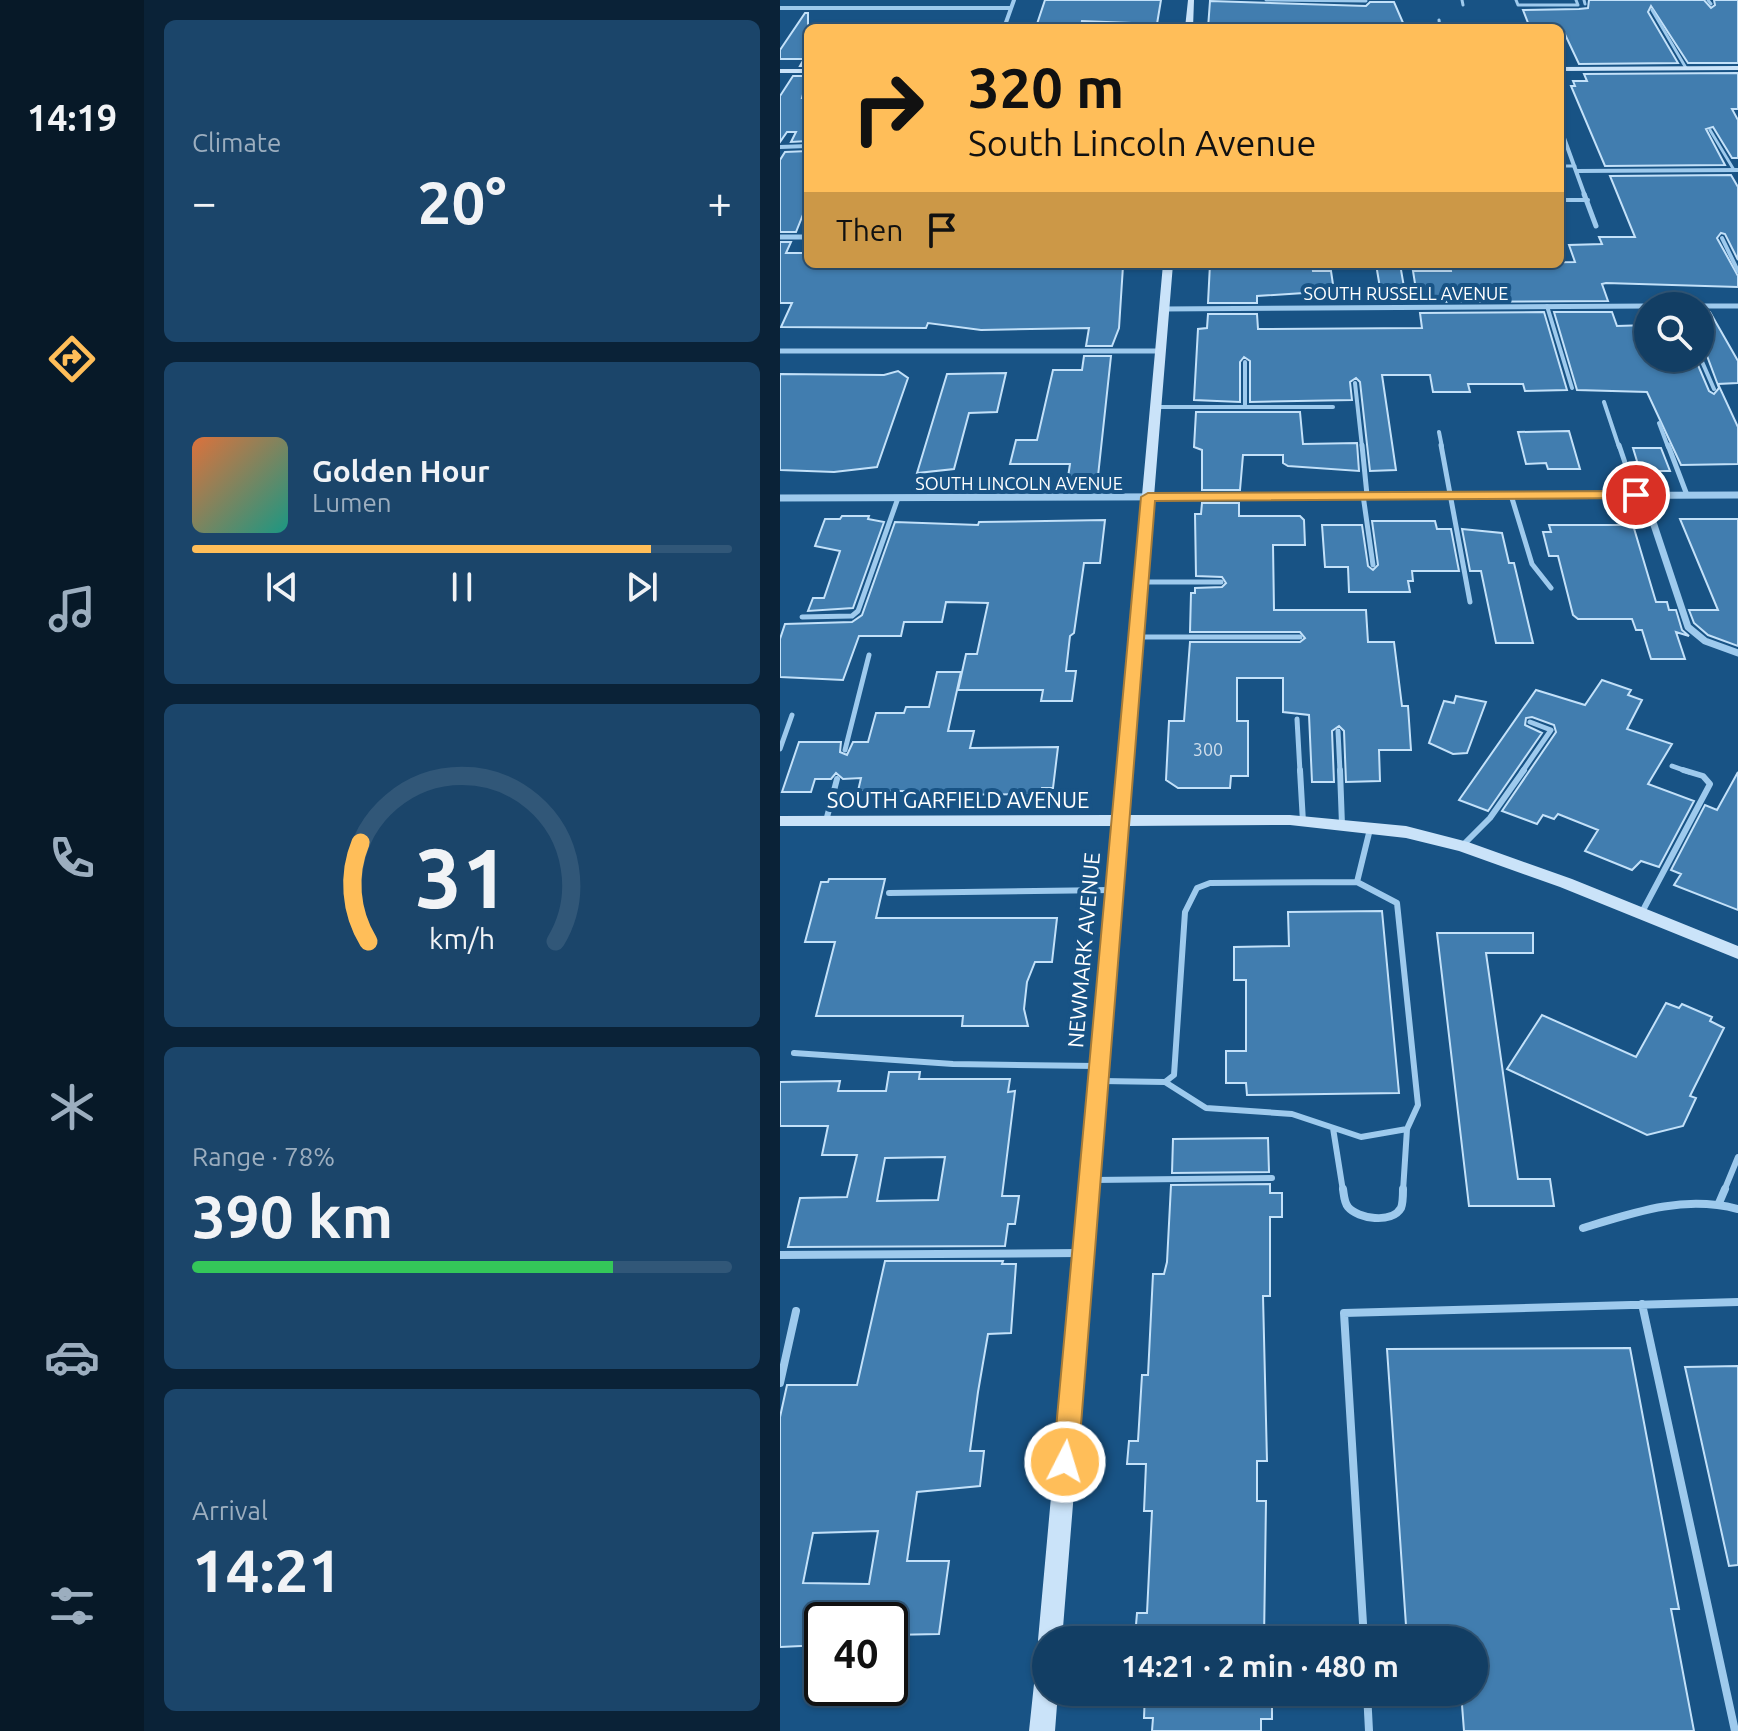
<!DOCTYPE html>
<html lang="en">
<head>
<meta charset="utf-8">
<style>
  :root { --surface:#123e64; --page:#1b456a; --text:#f1f3f6; --muted:#9caebf; --line:#315778; --accent:#ffbe59 }
  body { margin:0; font-family:Ubuntu,sans-serif; background:var(--page); color:var(--text); height:100vh; display:flex; flex-direction:column; font-size:30px; white-space:nowrap }
  * { box-sizing:border-box; margin:0 }
  p { font-size:26px; color:var(--muted) }
  .icon { flex:none; width:44px; height:44px; fill:none; stroke:currentColor; stroke-width:2; stroke-linecap:round; stroke-linejoin:round }
  .map { position:relative; flex:1; overflow:hidden }
  .sheet { display:flex; flex-direction:column; gap:20px; padding:20px; background:#0a2237; width:636px }
  .sheet>* { flex:none }
  .banner { position:absolute; left:24px; top:24px; width:760px; height:244px; border-radius:12px; box-shadow:0 2px 6px #0004,0 0 0 2px var(--line); background:#ffbe59; color:#111; overflow:hidden }
  .tools { position:absolute; left:854px; top:292px; display:grid; gap:16px }
  .tools a { display:grid; place-items:center; width:80px; height:80px; border-radius:50%; background:var(--surface); box-shadow:0 2px 6px #0004,0 0 0 2px var(--line); font-size:40px }
  .speed { position:absolute; left:24px; top:1602px; display:flex; gap:16px; font-size:40px; font-weight:700; text-align:center }
  .speed>* { display:grid; place-content:center; width:104px; height:104px; border-radius:50%; background:var(--surface); box-shadow:0 2px 6px #0004,0 0 0 2px var(--line); line-height:1 }
  .speed .limit { border:4px solid #111; border-radius:12px; background:#fff; color:#111 }
  .pin { position:absolute; display:grid; place-items:center; width:68px; height:68px; color:#fff; margin:-34px; border:4px solid #fff; border-radius:50%; box-shadow:0 2px 8px #0007 }
  .me { position:absolute; width:88px; margin:-44px; rotate:5deg; stroke-linejoin:round; filter:drop-shadow(0 0 6px #0008) }
  .turn { display:flex; align-items:center; gap:28px; height:168px; padding:0 32px; font-size:36px }
  .turn .icon { width:104px; height:104px; stroke-width:2.5 }
  .turn b { display:block; font-size:56px; line-height:68px }
  .then { display:flex; align-items:center; height:76px; padding:0 32px; background:#0003; gap:16px; font-size:30px }
  .big { font-size:60px; font-weight:700; line-height:1.1 }
  .sheet .tile { flex:1; display:flex; flex-direction:column; justify-content:center; gap:12px; min-width:0; padding:0 28px; border-radius:12px; background:var(--page) }
  .sheet .dial { align-items:center; gap:0 }
  .dial svg { height:208px; overflow:visible; fill:none; stroke:var(--line); stroke-width:7; stroke-linecap:round; text-anchor:middle }
  .dial text { fill:var(--text); stroke:none }
  .song { display:flex; align-items:center; gap:24px }
  .cover { width:96px; height:96px; border-radius:12px; background:linear-gradient(135deg,hsl(20 70% 55%),hsl(170 70% 35%)) }
  .played { height:8px; border-radius:4px; background:linear-gradient(90deg,var(--accent) 85%,var(--line) 85%) }
  .keys { display:flex; justify-content:space-around; direction:ltr }
  .heat { display:flex; justify-content:space-between; align-items:center; font-size:44px; direction:ltr }
  .charge { height:12px; border-radius:6px; background:linear-gradient(90deg,#34c759 78%,var(--line) 0) }
  .trip { position:absolute; left:252px; top:1626px; width:456px; height:80px; border-radius:40px; background:var(--surface); box-shadow:0 2px 6px #0004,0 0 0 2px var(--line); font-weight:700; line-height:80px; text-align:center }
  main { display:flex; flex:1; min-height:0 }
  .tabs { display:flex; flex-direction:column; width:144px; justify-content:space-around; align-items:center; background:#071928; color:var(--muted) }
  .tabs .icon { width:56px; height:56px }
  .tabs .active { color:var(--accent) }
  .tabs b { font-size:36px; color:var(--text) }
  .map>svg:first-child { display:block }
  .building { fill:#417daf; stroke:#c3e1f9; stroke-width:2; fill-rule:evenodd }
  .lines { fill:none; stroke-linecap:round; stroke-linejoin:round }
  .lane-far4 { stroke:#9ecaed; stroke-width:3 }
  .lane-far3 { stroke:#9ecaed; stroke-width:4 }
  .lane-far2 { stroke:#9ecaed; stroke-width:5 }
  .lane-far1 { stroke:#9ecaed; stroke-width:6 }
  .lane { stroke:#9ecaed; stroke-width:8 }
  .street-far2 { stroke:#9ecaed; stroke-width:4 }
  .street-far1 { stroke:#9ecaed; stroke-width:5 }
  .street { stroke:#9ecaed; stroke-width:7 }
  .secondary { fill:#cae3f9; fill-rule:evenodd }
  .route { fill:#ffbe59; stroke:#a67c3a; stroke-width:2 }
  .labels { text-anchor:middle; dominant-baseline:central; stroke-width:8; stroke-linejoin:round; paint-order:stroke }
  .far-street-label { font-size:18px; fill:#fff; stroke:#185385 }
  .number-label { font-size:18px; fill:#d0deeb }
  .street-label { font-size:22px; fill:#fff; stroke:#185385 }
</style>
</head>
<body>
<main>
<nav class="tabs">
<b>14:19</b>
<svg class="icon active" aria-label="directions" viewBox="0 0 24 24"><path d="M12 3l9 9-9 9-9-9zM9 14v-3h6M13 9l2 2-2 2"/></svg>
<svg class="icon" aria-label="music" viewBox="0 0 24 24"><path d="M9 18V5l10-2v13"/><circle cx="6" cy="18" r="3"/><circle cx="16" cy="16" r="3"/></svg>
<svg class="icon" aria-label="phone" viewBox="0 0 24 24"><path d="M5 4h4l2 5-3 2q2 4 5 5l2-3 5 2v4C11 20 4 13 5 4z"/></svg>
<svg class="icon" aria-label="climate" viewBox="0 0 24 24"><path d="M12 3v18M4 7l16 10M4 17L20 7"/></svg>
<svg class="icon" aria-label="car" viewBox="0 0 24 24"><path d="M5 17H2v-5l4-1 3-4h7l3 4 3 1v5h-3M9 17h6M6 11h13"/><circle cx="7" cy="17" r="2"/><circle cx="17" cy="17" r="2"/></svg>
<svg class="icon" aria-label="filters" viewBox="0 0 24 24"><path d="M4 7h16M4 17h16"/><circle cx="9" cy="7" r="2"/><circle cx="15" cy="17" r="2"/></svg>
</nav>
<section class="sheet">
<div class="tile"><p>Climate</p>
<div class="heat"><a>−</a><b class="big">20°</b><a>+</a></div>
</div>
<div class="tile">
<div class="song"><i class="cover"></i><div><b>Golden Hour</b><p>Lumen</p></div></div>
<div class="played"></div>
<div class="keys"><svg class="icon" aria-label="previous" viewBox="0 0 24 24"><path d="M18 5L8 12l10 7zM5 5v14"/></svg><svg class="icon" aria-label="pause" viewBox="0 0 24 24"><path d="M8 5v14M16 5v14"/></svg><svg class="icon" aria-label="next" viewBox="0 0 24 24"><path d="M6 5l10 7-10 7zM19 5v14"/></svg></div>
</div>
<div class="tile dial"><svg viewBox="0 0 100 80">
<path d="M14 69A42 42 0 1 1 86 69"/>
<path d="M14 69A42 42 0 0 1 11 31" stroke="#ffbe59"/>
<text x="50" y="56" font-size="32" font-weight="700">31</text>
<text x="50" y="72" font-size="11">km/h</text>
</svg></div>
<div class="tile"><p>Range · 78%</p><b class="big">390 km</b><div class="charge"></div></div>
<div class="tile"><p>Arrival</p><b class="big">14:21</b></div>
</section>
<div class="map">
<svg width="958" height="1731" viewBox="0 0 958 1731">
  <rect width="100%" height="100%" fill="#185385"/>
  <path class="building" d="M265 0H381L377 24 302 21 301 27H256Z
    M809 0H924L931 8 935 5 934 0H958V63H908L871 6 868 12 898 63 799 64 782 28H750L743 10 799 9 808 8Z
    M430 1 586 6 590 2H614L624 25 428 28Z
    M25 13H28V66H20L24 59H0V50Z
    M958 73V109H952L958 120V158H952L933 127 926 129 945 165 825 166 791 86H795L793 81H807L804 74Z
    M13 76H28L22 98H28V141L11 142 16 132H7L0 142V96Z
    M28 151V202L16 232H0V160L5 152Z
    M951 175 958 187V260L945 234 941 233 937 238 958 276V287L826 283 822 284 828 301 638 302 633 271H671L670 264 795 262 789 245 822 244 819 237H855L830 176Z
    M0 242H11L6 253H28V264L343 266 339 328 332 346H306L309 328 201 330 148 323 146 328 1 327 12 303H0Z
    M430 264H532L533 271H551L554 291 477 296V303H428Z
    M596 264H620L624 287 600 288Z
    M764 312 787 390 745 391 743 384H688L690 392H653L650 375H602L616 470 590 471 580 382 576 378 570 382 572 400 470 402V361L464 357 460 362V402L414 400 418 329 427 328 428 314H477L478 329 642 328 640 313Z
    M774 312H832L837 326 868 325V358H915L929 391 934 394 939 388 920 337V312H930L958 361V383L938 384 958 427V464L901 465 867 392 797 390Z
    M304 356H331L318 476 288 477 290 464H230L236 440H257L273 370H302Z
    M118 371 128 378 97 467 54 472 0 470V374L104 375Z
    M226 373 217 412 189 413 174 469 137 473 167 374Z
    M416 412H520L523 444 577 443 579 471 508 466 503 463V455H463L460 490H422V450L414 447Z
    M789 431 800 469H768L766 463 746 464 738 432Z
    M853 448H881L890 471H860Z
    M422 503H459V516H520L524 520 525 545H493L494 610H586L588 642H614L622 706H628L631 750H599L600 781 566 782 564 731 559 726 552 731 554 782H532L529 715 503 712V678H457V721H468V776H451L450 788H398L386 780 389 721H404L410 642H520L525 638 520 632H410L411 593H415V588L442 587 446 583 442 577 416 576 415 514H421Z
    M62 516H89L88 519 104 522 73 608 28 611 33 598H44L60 551 35 546 45 519H60Z
    M900 519H958V646L928 635 914 623 909 610H938Z
    M325 520 320 563H304L294 633 290 636 286 671H296L292 701H261L263 690H178L186 654H197L208 603 166 602 162 622H124L121 636H79L63 680 0 677V639L5 624 72 622 82 615 115 522 198 525 199 522Z
    M592 521H655L657 529H671L679 571H632L633 581H628L630 592H569L568 567H545L542 525H582L588 566 593 570 598 565Z
    M769 525H853L876 602H887L889 610H896L902 630 909 636 896 632 905 659H871L862 630H856L852 619H798L793 615 778 556H769L763 532H771Z
    M682 529 722 533 729 563H734L753 643H716L701 571H690Z
    M157 672H181L168 731H194L190 748 278 747 273 788H262L261 794 124 795 125 791H78L81 778 63 779 56 773 51 779H35L31 792H2L19 742H61L60 752 67 755 73 742H88L96 713H124L126 707H149Z
    M822 680 851 690 848 695 862 700 847 729 892 744 868 784 914 801 879 867 861 861 852 870 805 851 818 830 778 814 774 819 763 815 757 824 722 811 776 732 774 725 752 717 746 718 745 725 762 733 708 811 679 800 756 690 805 705Z
    M676 696 706 702 687 753 673 754 649 743 664 701 674 703Z
    M958 772V910L894 885 901 874 891 870 925 805 937 810Z
    M49 879H105L96 918H277L272 962H255L247 982 244 1009 248 1026H182L183 1016H36L55 942H25L41 882H48Z
    M602 911 619 1093 467 1095 466 1083H446V1051H466V980H454V947L509 946 508 912Z
    M657 933H753V953H706L738 1179H770L774 1206H689Z
    M886 1003 899 1008 902 1004 932 1017 930 1021 944 1028 910 1096 916 1098 903 1126 867 1135 727 1069 762 1015 856 1057Z
    M109 1072H140L139 1079H230L228 1092 235 1091 222 1196H239L235 1224H228L225 1246 8 1247 20 1198 67 1197 77 1155H42L48 1126H0V1082L60 1081 58 1091H106ZM165 1157 158 1200 97 1201 105 1158Z
    M488 1138 489 1172 392 1173 393 1139Z
    M490 1184V1193H502V1217H490V1296H483L487 1461H477V1501H486L484 1640H363V1637H355L357 1613H367L372 1511H364L366 1464H347L349 1441H358L362 1375H368L373 1274H384L387 1262 391 1185Z
    M105 1261H223L222 1264H236L231 1333 208 1334 198 1392 190 1451H204L200 1486 137 1492 127 1561H169L159 1634 110 1635V1620H42V1645L0 1647V1417L7 1385H77ZM98 1531 89 1584 23 1583 33 1533Z
    M850 1348 899 1609H891L914 1731H684L681 1692H694V1640H627L607 1349Z
    M958 1366V1565L949 1566 905 1367Z
    M365 1692H492V1719H481V1731H372L373 1718H364Z"/>
  <g class="lines">
    <path class="lane-far4" d="M486 0 586 1
      M682 0 683 5
      M736 0 738 5H798L796 0
      M804 0 805 4
      M928 0 931 4
      M872 10 906 68
      M659 20 660 28
      M930 130 954 170
      M780 166H795"/>
    <path class="lane-far3" d="M780 200H808
      M942 238 958 271
      M767 306 792 388
      M920 357 934 389
      M465 362V407
      M575 383 582 447
      M824 402 839 447
      M376 407H553
      M879 423 888 447
      M659 432 662 447"/>
    <path class="lane-far2" d="M582 445 587 495
      M661 445 690 602
      M839 445 856 495
      M888 445 907 495
      M583 495 593 565
      M731 495 752 564 771 588
      M359 582H441
      M22 617 72 616 78 611 118 498
      M355 637H520
      M517 719 520 772
      M558 731 560 772
      M0 749 12 715
      M65 750 89 655
      M892 766 909 772
      M742 772 771 730 750 722"/>
    <path class="lane-far1" d="M520 770 523 822
      M560 770 562 825
      M46 821 57 779
      M682 846 710 818 744 770
      M109 893 331 890
      M861 914 930 784 923 776 903 770
      M14 1053 173 1064 316 1066
      M322 1081 385 1082 394 1075 405 912 417 888 430 883 577 882 590 829
      M385 1082 426 1108 512 1114 581 1137 627 1129 638 1105 617 903 577 882
      M553 1128 563 1191
      M313 1180 492 1178
      M623 1191 627 1129
      M944 1191 958 1157"/>
    <path class="lane" d="M563 1189C564 1195 564 1202 568 1207 578 1219 612 1224 621 1208 623 1203 623 1195 623 1189
      M939 1203 945 1189
      M803 1228C855 1212 903 1195 958 1209
      M0 1255 300 1253
      M862 1304 955 1731
      M0 1383 16 1311
      M584 1640 564 1313 958 1302
      M587 1692 589 1731"/>
    <path class="street-far2" d="M0 8H231
      M224 28 234 0
      M780 127 805 196
      M0 147 28 146
      M797 171 958 170"/>
    <path class="street-far1" d="M804 194 816 226
      M0 237H28
      M920 306H958
      M384 309 868 306
      M0 351H381"/>
    <path class="street" d="M864 495 908 627 925 641 958 653
      M0 498 958 495"/>
    <path class="secondary" d="M408 0H414L413 28H405Z
      M958 66V70L780 71V67Z
      M0 69H28V73H0Z
      M383 264H393L348 815H510L626 826 688 842 792 879 958 946V959L780 887 679 851 626 838 510 825 348 826 282 1640H266V1650L261 1649 258 1640 332 826H0V816L333 815Z
      M266 1672V1692H278L275 1731H249L254 1684 257 1675Z"/>
  </g>
  <path class="route" d="M856 491 863 495 861 498 375 501 298 1462 294 1471 285 1474 276 1471 273 1462 361 497 368 493Z"/>
  <g class="labels">
    <g class="far-street-label">
      <text x="626" y="293">SOUTH RUSSELL AVENUE</text>
      <text x="239" y="483">SOUTH LINCOLN AVENUE</text>
    </g>
    <g class="number-label">
      <text x="428" y="749">300</text>
    </g>
    <g class="street-label">
      <text x="178" y="799">SOUTH GARFIELD AVENUE</text>
      <text transform="translate(303 950) rotate(-85)">NEWMARK AVENUE</text>
    </g>
  </g>
</svg>
<div class="tools">
<a><svg class="icon" aria-label="search" viewBox="0 0 24 24"><circle cx="10" cy="10" r="6"/><path d="M15 15l6 6"/></svg></a>
</div>
<div class="speed"><div class="limit">40</div></div>
<div class="pin" style="left:856px;top:495px;background:#d93025"><svg class="icon" aria-label="arrive" viewBox="0 0 24 24"><path d="M6 21V4h12l-3 4 3 4H6"/></svg></div>
<svg class="me" style="left:285px;top:1462px" viewBox="-20 -20 40 40"><circle r="17" fill="#ffbe59" stroke="#fff" stroke-width="3"/><path d="M0-11L8 9 0 5-8 9z" fill="#fff"/></svg>
<div class="trip">14:21 · 2 min · 480 m</div>
<div class="banner">
<div class="turn"><svg class="icon" aria-label="right" viewBox="0 0 24 24"><path d="M7 20v-9h11M14 6l5 5-5 5"/></svg><div><b>320 m</b>South Lincoln Avenue</div></div>
<div class="then">Then<svg class="icon" aria-label="arrive" viewBox="0 0 24 24"><path d="M6 21V4h12l-3 4 3 4H6"/></svg></div>
</div>
</div>
</main>
</body>
</html>
